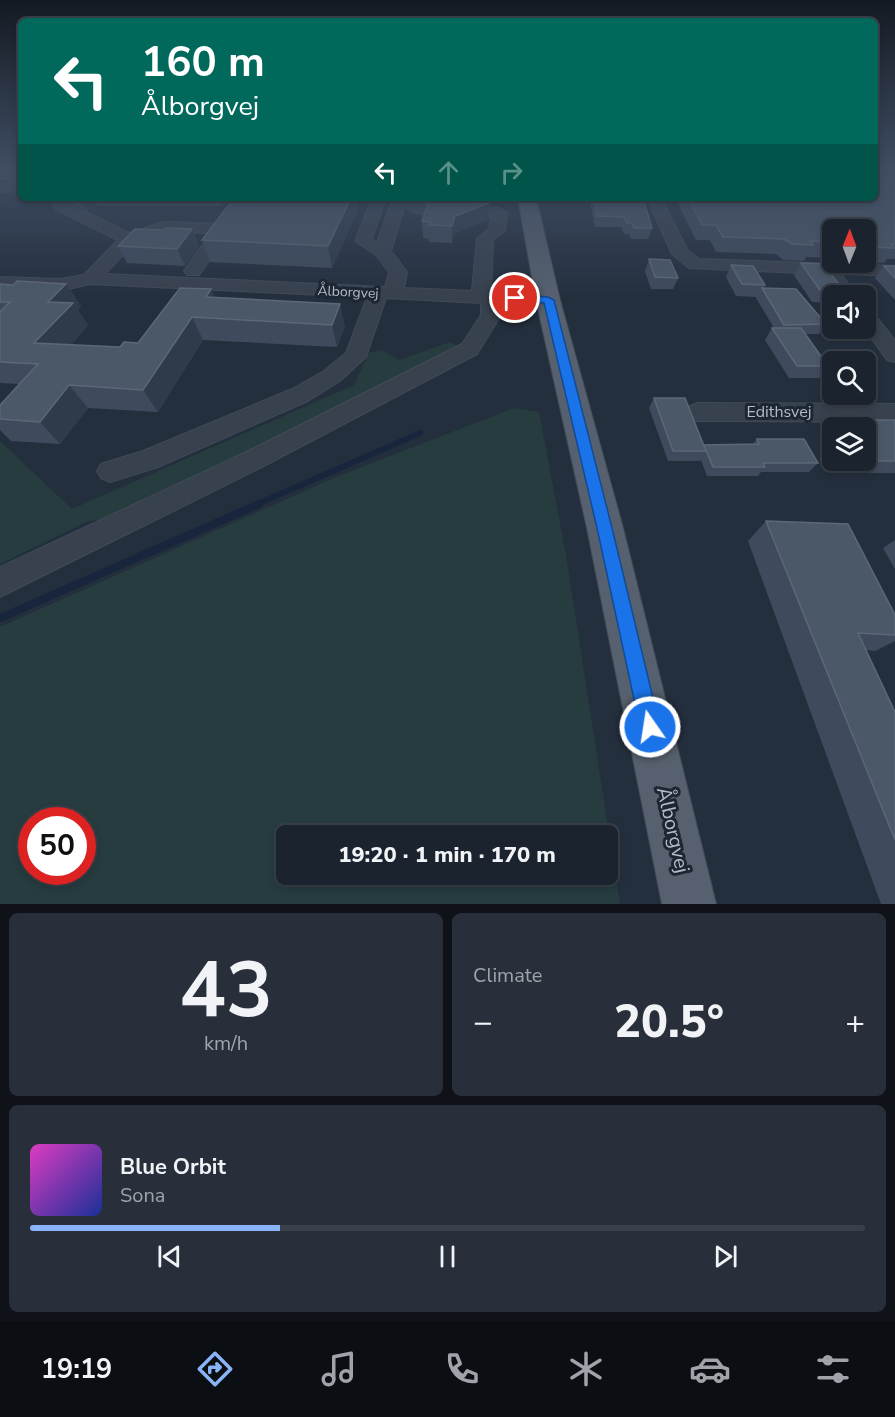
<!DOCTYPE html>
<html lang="en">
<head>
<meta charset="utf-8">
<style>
  :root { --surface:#1b232e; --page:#282f3a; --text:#f1f3f6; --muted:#a0a4aa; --line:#39404a; --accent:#8ab4f8 }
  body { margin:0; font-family:"Nunito Sans",sans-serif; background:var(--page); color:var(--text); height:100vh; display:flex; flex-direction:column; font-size:22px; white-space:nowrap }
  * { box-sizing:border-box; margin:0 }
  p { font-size:20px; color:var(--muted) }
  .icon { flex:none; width:33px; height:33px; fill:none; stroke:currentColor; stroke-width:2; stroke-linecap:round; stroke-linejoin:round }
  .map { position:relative; height:904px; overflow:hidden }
  .side { display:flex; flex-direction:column; gap:9px; padding:9px; background:#0f1319; flex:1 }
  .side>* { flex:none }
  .banner { position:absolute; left:18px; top:18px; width:860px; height:183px; border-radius:9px; box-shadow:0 3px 9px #0003,0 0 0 2px var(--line); background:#00695c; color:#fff; overflow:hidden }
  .needle { width:39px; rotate:1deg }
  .tools { position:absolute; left:822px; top:219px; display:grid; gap:12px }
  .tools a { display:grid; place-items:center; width:54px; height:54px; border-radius:9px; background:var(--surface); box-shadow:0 3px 9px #0003,0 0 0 2px var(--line); font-size:30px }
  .speed { position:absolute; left:18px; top:807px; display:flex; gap:12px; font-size:30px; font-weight:700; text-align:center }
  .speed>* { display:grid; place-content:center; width:78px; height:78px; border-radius:50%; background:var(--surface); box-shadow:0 3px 9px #0003,0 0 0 2px var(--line); line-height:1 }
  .speed .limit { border:9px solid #d22; background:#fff; color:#111 }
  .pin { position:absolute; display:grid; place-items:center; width:51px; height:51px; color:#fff; margin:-26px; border:3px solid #fff; border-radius:50%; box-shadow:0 2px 6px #0007 }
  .me { position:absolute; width:66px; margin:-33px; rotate:347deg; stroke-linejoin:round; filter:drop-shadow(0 0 4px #0008) }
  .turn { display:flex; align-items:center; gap:21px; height:126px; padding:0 24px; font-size:27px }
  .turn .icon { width:78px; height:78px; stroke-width:2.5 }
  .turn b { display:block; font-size:42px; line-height:51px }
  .lanes { display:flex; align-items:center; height:57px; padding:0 24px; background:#0003; justify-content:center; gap:30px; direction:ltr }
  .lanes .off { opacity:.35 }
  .big { font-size:45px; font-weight:800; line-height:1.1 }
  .side .card { flex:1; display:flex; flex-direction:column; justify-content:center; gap:9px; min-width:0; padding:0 21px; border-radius:9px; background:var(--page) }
  .side .dial { align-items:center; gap:0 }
  .dial b { font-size:78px; line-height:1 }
  .song { display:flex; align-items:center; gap:18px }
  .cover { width:72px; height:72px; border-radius:9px; background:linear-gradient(135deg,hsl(310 70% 55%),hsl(230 70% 35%)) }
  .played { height:6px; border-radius:3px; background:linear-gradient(90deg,var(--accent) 30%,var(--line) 30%) }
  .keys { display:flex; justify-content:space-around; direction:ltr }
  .heat { display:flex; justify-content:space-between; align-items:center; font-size:33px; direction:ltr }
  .side .tiles { flex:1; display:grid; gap:9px; grid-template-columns:1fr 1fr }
  .card:last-child { grid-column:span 2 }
  .trip { position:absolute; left:276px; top:825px; width:342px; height:60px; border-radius:9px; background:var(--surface); box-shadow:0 3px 9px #0003,0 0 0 2px var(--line); font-weight:800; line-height:60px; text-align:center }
  .dock { display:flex; height:96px; justify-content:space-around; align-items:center; background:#0b0e12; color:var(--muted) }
  .dock .icon { width:42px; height:42px }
  .dock .active { color:var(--accent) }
  .dock b { font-size:27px; color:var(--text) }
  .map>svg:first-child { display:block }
  .green { fill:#263c3f; fill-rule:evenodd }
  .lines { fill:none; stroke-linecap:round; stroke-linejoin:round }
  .stream-far1 { stroke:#17263c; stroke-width:6 }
  .stream { stroke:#17263c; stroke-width:8 }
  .minor-casing { stroke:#414a57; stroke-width:2 }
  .major-casing { stroke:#414a57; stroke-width:2 }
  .minor { fill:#38414e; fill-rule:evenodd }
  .major { fill:#56606e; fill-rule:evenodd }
  .wall { fill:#3f4b5c }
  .shaded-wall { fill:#2f3b4b }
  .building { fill:#4b5868; stroke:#5c6777; stroke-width:1.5 }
  .route { fill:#1a73e8; stroke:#114b97; stroke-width:1.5 }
  .labels { text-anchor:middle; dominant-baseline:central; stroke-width:6; stroke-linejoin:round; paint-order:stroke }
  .far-street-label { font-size:14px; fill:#b4bcc9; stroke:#1d2633 }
  .street-label { font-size:16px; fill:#b4bcc9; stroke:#1d2633 }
  .near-street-label { font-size:20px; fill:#b4bcc9; stroke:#1d2633 }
</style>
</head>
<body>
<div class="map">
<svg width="895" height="904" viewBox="0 0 895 904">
  <rect width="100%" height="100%" fill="#242f3e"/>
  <path class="green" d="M450 342 462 348 117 516 86 522 0 564V441L72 509 354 385 369 353 382 350 399 360Z
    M514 408 539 412 566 555 620 904H0V627L336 477ZM32 820H82V872H32ZM286 836H608V874H286Z"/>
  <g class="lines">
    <path class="stream-far1" d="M255 505 420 433"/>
    <path class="stream" d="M0 618 259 504"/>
    <defs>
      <path id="minor" d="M21 183V191L0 192V184Z
        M61 198H76L71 205 129 233 164 222 223 224 231 229 199 275H187L184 271 211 233 165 232 134 243 105 274 385 287 389 272 376 255 355 241 372 198H386L372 239 377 242 393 198H407L391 251 407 272 404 288 472 291 477 238 489 229 491 217 415 213 407 208 411 198H425L424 204 499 208 507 213 505 231 493 240 491 292 548 294 555 296 558 300 555 304 548 306 500 304 501 315 477 354 256 470 0 597V567L238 456 462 344 481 315V303L386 298 366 357 340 381 308 401 158 467 110 482 101 478 97 471 101 464 143 451 292 389 324 371 346 353 367 297 90 284 60 291 0 289V277L60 279 84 275 118 240 56 209 53 206Z
        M647 198H661L688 251 699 259 895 266V276L841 274 857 296H838L822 274 689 268 672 254Z
        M866 311 873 313 895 340V362L887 360 864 328Z
        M698 403 895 404V422L698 421 690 418 686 412 690 406Z"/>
      <path id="major" d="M518 198H536L560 300 623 528 716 904H662L587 528 536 300Z"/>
    </defs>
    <use href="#minor" class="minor-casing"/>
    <use href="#major" class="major-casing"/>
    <use href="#minor" class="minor"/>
    <use href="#major" class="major"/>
  </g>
  <path class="wall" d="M0 169H21L16 181H0Z
    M874 169H895V259H887L884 263H863L866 262V230H832V258L806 257 804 261 783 260 776 254 716 252 710 240H696L677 202 678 198H874Z
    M71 198H357L358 210 332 268 210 262 202 240 234 198 222 206H97L86 210 74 204Z
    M589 198H643L652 228 648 239H631L629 234H624L621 227H595Z
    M489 203 488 220 455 233 452 243 429 242V239L423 238 422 221Z
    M192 229 199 246 185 266 127 263 118 246 164 230Z
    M649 259 678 278 673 289H651L645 271Z
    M801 263 844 291 841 296H832V303L812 302 794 275Z
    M731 265 765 285 764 288 826 324 819 334H805L828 366 819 378H789L765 340 772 328H774L756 298V297L736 296 726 277Z
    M884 266H895V300L875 278Z
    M0 284 13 285 66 284 81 306 78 310 88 325 71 345 120 347 138 343 211 289 215 298 345 326 337 347 203 340 158 412 88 408 60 444 11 441 0 430V405L19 384 0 383Z
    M654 398 704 445 753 444 757 439 818 463 809 472H761L758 476H707L701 460 700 461H668L649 408Z
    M833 420H895V473H866L858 460H866V428H832V448L822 432Z
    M766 521 895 615V641L875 651 866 650 895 712V904H881L748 541Z
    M895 540V569L883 548Z"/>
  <path class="shaded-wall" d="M11 169H21V177L16 181 9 171Z
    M79 198H92L97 206 86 210Z
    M219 198H234L222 206Z
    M351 198H357L358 210 332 268 328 246Z
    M489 203 488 220 455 233 452 243V226L455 216Z
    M192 229 199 246 185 266 177 249Z
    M66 284 81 306 78 310 88 325 53 366 34 343 48 302Z
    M211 289 221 312 206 297Z
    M340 304 345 326 337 347 332 325Z
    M192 317 203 340 158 412 143 390Z
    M69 385 88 408 60 444 40 422Z"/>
  <path class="building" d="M0 169H11L9 171 0 170Z
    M874 169H881L882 178H895V244H891L895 248 873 247 869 243H866V230H832V242L810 241 813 245 792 244 784 239 723 237 716 225H702L688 198H874Z
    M234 198H351L328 246 202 240Z
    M594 198H643L652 228H634L632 223H627L624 217 597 216Z
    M429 200 489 203 455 216 452 226 429 225 430 222 422 221Z
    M166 228 192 229 177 249 118 246 135 229 164 230Z
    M649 259 670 260 678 278 655 277Z
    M801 263 823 264 844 291 820 290Z
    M731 265 753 266 765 285 742 284Z
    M884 266H895V278Z
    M17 281 66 284 48 302 73 303 34 343 120 347 124 342 138 343 180 288 211 289 206 297 340 304 332 325 192 317 143 390 69 385 40 422 0 419V405L38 364 0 362V312L10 302H0V284L13 285Z
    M762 288 796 289 826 324 784 325Z
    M772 328H801L828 366H797Z
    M654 398H685L706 451H673Z
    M833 420H895V461H879L866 443V428H838Z
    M757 439H804L818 463H763L765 467H713L704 445 759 444Z
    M766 521 848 524 895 615V635L858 633 895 712V840Z"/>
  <linearGradient id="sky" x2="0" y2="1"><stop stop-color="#141a22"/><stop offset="0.57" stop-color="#3f4d63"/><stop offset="1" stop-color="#3f4d63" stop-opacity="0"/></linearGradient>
  <rect width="895" height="296" fill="url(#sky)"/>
  <path class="route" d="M515 295 548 297 554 300 612 528 660 727 657 734 650 737 643 734 640 727 597 528 544 303 512 301 510 298Z"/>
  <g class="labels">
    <g class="far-street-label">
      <text transform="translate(348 292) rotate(3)">Ålborgvej</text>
    </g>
    <g class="street-label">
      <text x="779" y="412">Edithsvej</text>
    </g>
    <g class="near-street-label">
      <text transform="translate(673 830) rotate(77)">Ålborgvej</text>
    </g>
  </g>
</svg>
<div class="tools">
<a><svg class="needle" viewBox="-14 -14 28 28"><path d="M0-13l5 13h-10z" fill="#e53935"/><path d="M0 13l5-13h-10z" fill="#a0a4aa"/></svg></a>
<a><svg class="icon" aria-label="sound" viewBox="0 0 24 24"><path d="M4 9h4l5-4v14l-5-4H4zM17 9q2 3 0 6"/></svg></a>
<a><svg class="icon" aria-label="search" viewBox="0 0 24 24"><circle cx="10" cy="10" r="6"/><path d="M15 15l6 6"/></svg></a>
<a><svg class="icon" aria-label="layers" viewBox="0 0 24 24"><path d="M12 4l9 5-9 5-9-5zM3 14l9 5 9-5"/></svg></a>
</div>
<div class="speed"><div class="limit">50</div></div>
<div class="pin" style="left:515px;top:298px;background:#d93025"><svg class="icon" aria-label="arrive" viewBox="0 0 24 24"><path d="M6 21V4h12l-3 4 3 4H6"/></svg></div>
<svg class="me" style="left:650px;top:727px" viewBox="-20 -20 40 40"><circle r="17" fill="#1a73e8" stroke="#fff" stroke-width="3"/><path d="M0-11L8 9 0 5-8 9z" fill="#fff"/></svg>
<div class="trip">19:20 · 1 min · 170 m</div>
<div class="banner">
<div class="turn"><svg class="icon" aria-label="left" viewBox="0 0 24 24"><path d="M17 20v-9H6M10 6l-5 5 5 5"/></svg><div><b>160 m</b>Ålborgvej</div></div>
<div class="lanes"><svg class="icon" aria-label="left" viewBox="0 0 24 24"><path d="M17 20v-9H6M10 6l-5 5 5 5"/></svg><svg class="icon off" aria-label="ahead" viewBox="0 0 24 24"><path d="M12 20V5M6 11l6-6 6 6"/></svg><svg class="icon off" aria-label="right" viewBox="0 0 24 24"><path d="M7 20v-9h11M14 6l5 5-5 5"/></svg></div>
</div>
</div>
<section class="side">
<div class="tiles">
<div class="card dial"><b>43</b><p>km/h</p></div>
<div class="card"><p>Climate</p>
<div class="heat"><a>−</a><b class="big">20.5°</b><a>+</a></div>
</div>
<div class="card">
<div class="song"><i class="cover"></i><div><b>Blue Orbit</b><p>Sona</p></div></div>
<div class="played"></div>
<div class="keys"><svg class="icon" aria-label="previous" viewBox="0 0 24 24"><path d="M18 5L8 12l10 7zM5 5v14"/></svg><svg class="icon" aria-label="pause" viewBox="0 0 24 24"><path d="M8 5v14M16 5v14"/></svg><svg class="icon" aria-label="next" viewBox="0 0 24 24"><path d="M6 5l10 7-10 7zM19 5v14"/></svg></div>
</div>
</div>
</section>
<nav class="dock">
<b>19:19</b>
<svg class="icon active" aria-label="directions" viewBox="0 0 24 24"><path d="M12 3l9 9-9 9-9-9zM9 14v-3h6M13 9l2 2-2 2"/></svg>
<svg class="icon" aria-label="music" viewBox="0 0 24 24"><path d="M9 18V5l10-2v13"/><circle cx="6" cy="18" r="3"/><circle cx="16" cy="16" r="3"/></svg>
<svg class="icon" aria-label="phone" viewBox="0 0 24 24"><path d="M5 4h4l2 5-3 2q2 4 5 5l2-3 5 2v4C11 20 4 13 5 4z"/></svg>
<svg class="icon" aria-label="climate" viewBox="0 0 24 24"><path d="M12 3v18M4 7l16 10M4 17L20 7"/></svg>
<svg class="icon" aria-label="car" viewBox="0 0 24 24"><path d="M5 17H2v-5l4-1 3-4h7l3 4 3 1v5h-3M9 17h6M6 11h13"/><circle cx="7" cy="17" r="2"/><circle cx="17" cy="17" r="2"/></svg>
<svg class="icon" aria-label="filters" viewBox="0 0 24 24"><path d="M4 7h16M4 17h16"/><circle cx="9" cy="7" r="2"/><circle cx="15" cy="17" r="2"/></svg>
</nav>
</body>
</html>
